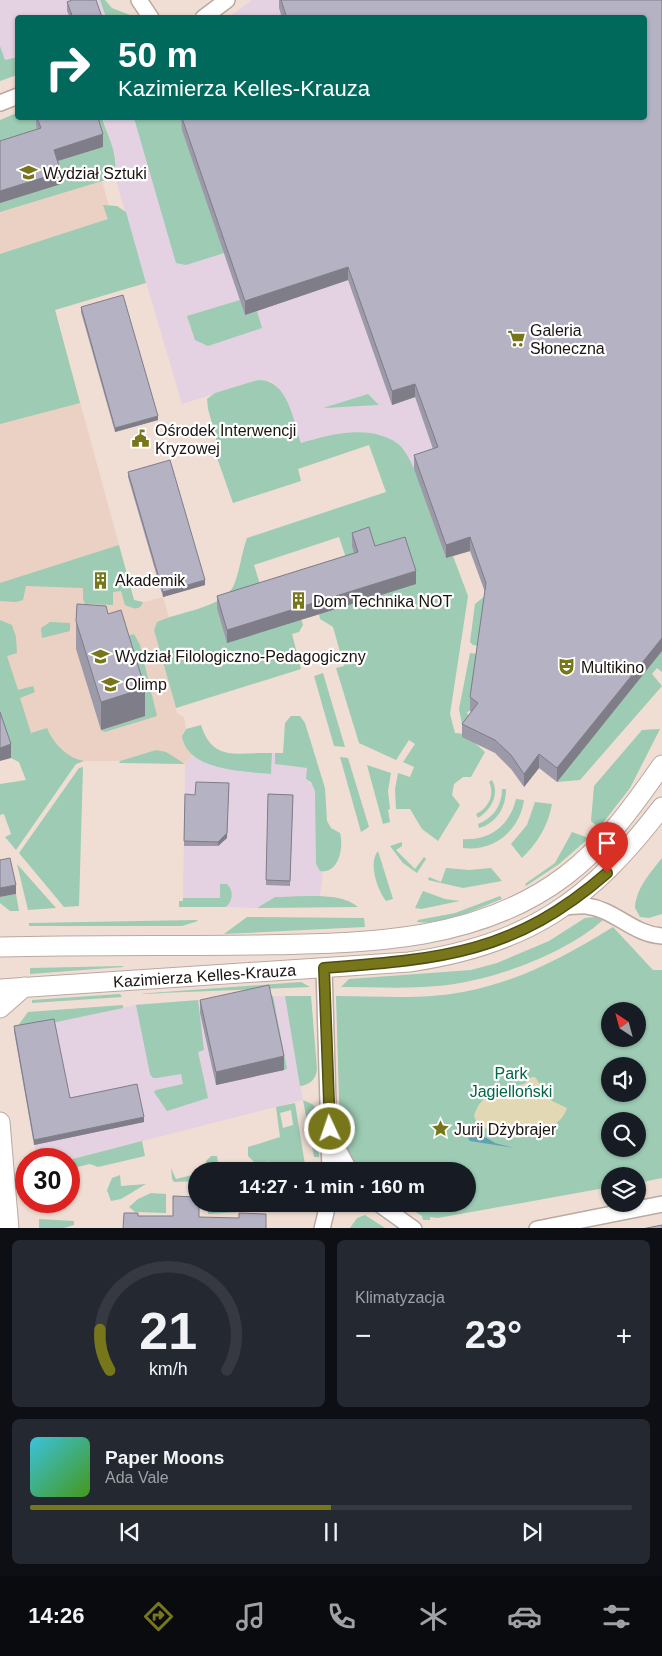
<!DOCTYPE html>
<html lang="pl">
<head>
<meta charset="utf-8">
<style>
  :root { --surface:#171b24; --page:#242831; --text:#f1f3f6; --muted:#9ea1a6; --line:#363941; --accent:#78761b }
  body { margin:0; font-family:Helvetica,sans-serif; background:var(--page); color:var(--text); height:100vh; display:flex; flex-direction:column; font-size:19px; white-space:nowrap }
  * { box-sizing:border-box; margin:0 }
  p { font-size:16px; color:var(--muted) }
  .icon { flex:none; width:28px; height:28px; fill:none; stroke:currentColor; stroke-width:2; stroke-linecap:round; stroke-linejoin:round }
  .map { position:relative; height:1228px; overflow:hidden }
  .panel { display:flex; flex-direction:column; gap:12px; padding:12px; background:#0d0f14; flex:1 }
  .panel>* { flex:none }
  .guide { position:absolute; left:15px; top:15px; width:632px; height:105px; border-radius:5px; box-shadow:0 1px 4px #0004; background:#00695c; color:#fff; overflow:hidden }
  .needle { width:32px; rotate:324deg }
  .controls { position:absolute; left:601px; top:1002px; display:grid; gap:10px }
  .controls a { display:grid; place-items:center; width:45px; height:45px; border-radius:50%; background:var(--surface); box-shadow:0 1px 4px #0004; font-size:25px }
  .speed { position:absolute; left:15px; top:1148px; display:flex; gap:10px; font-size:25px; font-weight:700; text-align:center }
  .speed>* { display:grid; place-content:center; width:65px; height:65px; border-radius:50%; background:var(--surface); box-shadow:0 1px 4px #0004; line-height:1 }
  .speed .limit { border:8px solid #d22; background:#fff; color:#111 }
  .pin { position:absolute; display:grid; place-items:center; width:42px; height:42px; color:#fff; margin:-51px -21px; border-radius:50% 50% 50% 0; rotate:-45deg; box-shadow:0 0 5px #0007 }
  .pin .icon { rotate:45deg }
  .me { position:absolute; width:55px; margin:-28px; rotate:357deg; stroke-linejoin:round; filter:drop-shadow(0 0 4px #0008) }
  .turn { display:flex; align-items:center; gap:18px; height:105px; padding:0 20px; font-size:22px }
  .turn .icon { width:65px; height:65px; stroke-width:2.5 }
  .turn b { display:block; font-size:35px; line-height:42px }
  .big { font-size:38px; font-weight:600; line-height:1.1 }
  .panel .card { flex:1; display:flex; flex-direction:column; justify-content:center; gap:8px; min-width:0; padding:0 18px; border-radius:8px; background:var(--page) }
  .panel .dial { align-items:center; gap:0 }
  .dial svg { height:130px; overflow:visible; fill:none; stroke:var(--line); stroke-width:7; stroke-linecap:round; text-anchor:middle }
  .dial text { fill:var(--text); stroke:none }
  .song { display:flex; align-items:center; gap:15px }
  .cover { width:60px; height:60px; border-radius:8px; background:linear-gradient(135deg,hsl(190 70% 55%),hsl(100 70% 35%)) }
  .played { height:5px; border-radius:2px; background:linear-gradient(90deg,var(--accent) 50%,var(--line) 50%) }
  .keys { display:flex; justify-content:space-around; direction:ltr }
  .heat { display:flex; justify-content:space-between; align-items:center; font-size:28px; direction:ltr }
  .panel .tiles { flex:1; display:grid; gap:12px; grid-template-columns:1fr 1fr }
  .card:last-child { grid-column:span 2 }
  .trip { position:absolute; left:188px; top:1162px; width:288px; height:50px; border-radius:25px; background:var(--surface); box-shadow:0 1px 4px #0004; font-weight:600; line-height:50px; text-align:center }
  .tabs { display:flex; height:80px; justify-content:space-around; align-items:center; background:#090b0e; color:var(--muted) }
  .tabs .icon { width:35px; height:35px }
  .tabs .active { color:var(--accent) }
  .tabs b { font-size:22px; color:var(--text) }
  .map>svg:first-child { display:block }
  .commercial { fill:#e4d2e2 }
  .built { fill:#ead1c3 }
  .green { fill:#9dcbb3; fill-rule:evenodd }
  .sand { fill:#e2d9b4 }
  .water { fill:#61a1b2 }
  .lines { fill:none; stroke-linecap:round; stroke-linejoin:round }
  .minor-casing { stroke:#baa9a0; stroke-width:18 }
  .tertiary-casing { stroke:#baa9a0; stroke-width:21 }
  .minor { stroke:#fff; stroke-width:15 }
  .tertiary { stroke:#fff; stroke-width:19 }
  .wall { fill:#9c99a8 }
  .shaded-wall { fill:#7f7d88 }
  .building { fill:#b5b2c3; stroke:#7f7d88 }
  .route-casing { stroke:#4e4d12; stroke-width:12 }
  .route { stroke:#78761b; stroke-width:9 }
  .labels { text-anchor:middle; dominant-baseline:central; stroke-width:4.5; stroke-linejoin:round; paint-order:stroke }
  .poi-label { font-size:16px; fill:#1b1411; stroke:#fff; text-anchor:start }
  .street-label { font-size:16px; fill:#1b1411; stroke:#fff }
  .park-label { font-size:16px; fill:#016744; stroke:#fff }
</style>
</head>
<body>
<div class="map">
<svg width="662" height="1229" viewBox="0 0 662 1229">
  <rect width="100%" height="100%" fill="#f0ded4"/>
  <path class="commercial" d="M0 0H100L106 17 18 18 17 75 0 81Z
    M252 0H319L325 18H227Z
    M103 118H389L392 404 415 397 469 550 446 558 404 449 398 443 381 435 350 433 321 437 301 443 284 397 276 385 271 381 258 380 182 404 114 174 116 161Z
    M272 753H275V764L307 768 308 780 315 789 320 871 323 872 320 897H275L257 908 226 907 232 894 227 884 220 885V898H183L185 764 193 754 212 766 271 774Z
    M285 996 303 1100 69 1160 37 1159 14 1031 139 1004Z"/>
  <path class="built" d="M17 113 18 118H102L112 151 102 181 109 206 118 211 55 310 134 600 141 603 163 597 169 617 157 622 154 630 177 713 184 717 186 729 183 732 184 744 193 754 185 764 156 750 120 761H84L26 780 19 762 11 758 0 725V120Z"/>
  <path class="green" d="M100 0H105L112 8 135 17H106Z
    M0 46 5 60 18 57 17 75 0 81Z
    M17 113 18 118H59L41 140 0 153V120Z
    M94 118H102C107 135 122 161 112 178L0 212V203L61 184 54 162 103 147Z
    M134 118H181L224 253 186 265 176 263Z
    M103 205 117 206 126 212 146 283 55 310 80 403 0 424V254L108 219Z
    M240 300 245 315 257 311 262 328 208 346 195 340 187 316Z
    M258 380C288 379 293 420 301 443 330 434 370 424 397 443 415 454 437 535 446 558L453 556 468 596 450 714 455 733 465 734 485 752 471 777H463L454 784 452 795 460 805 438 841 422 829 410 809H396L395 789 398 773 410 777 414 767 403 762 415 744 409 740 396 760 359 743 336 668 344 666 333 627 320 619 319 614 349 567 339 537 254 565 263 594 301 619 303 625 299 632 292 634 301 669 176 708 154 630 157 622C178 612 221 608 233 587 240 572 241 554 247 538L386 492 369 445 298 469 301 481 233 503 215 452 216 437 208 409 207 399 215 393Z
    M368 394 379 405 323 408Z
    M119 545 134 600 143 602C139 612 133 608 125 605L121 591 113 592V605L85 604 83 599V588L26 586 23 600 16 602 0 601V583Z
    M486 595 479 646 473 645 470 642 475 604Z
    M0 620 12 625 16 637 17 653 7 656 18 690 33 686 35 692 20 698 31 733 47 728C53 743 67 758 84 761L76 764 16 850 5 837 11 834 4 814 0 815V784L26 780 19 762 11 758 0 725Z
    M50 622 70 623V631L42 638 41 628Z
    M134 634 140 645 157 716 105 732 101 730 145 716 121 638Z
    M662 651V672L657 668 652 674 662 686 580 780 557 782Z
    M470 653 478 654 470 711 467 712 470 720 462 724 459 709Z
    M323 673 345 747 334 746 314 676Z
    M291 716H300L305 723 325 788 327 821 331 828 340 833C344 846 339 875 320 871L316 864 315 791 311 782 306 779 307 768 275 764V753H283L285 723Z
    M201 725C213 763 238 752 272 753L271 774C244 771 187 771 182 736L186 729Z
    M660 729 630 788 599 828 591 821 594 786 642 730Z
    M156 750 166 752 185 764 119 763 120 761Z
    M340 757 348 758 369 827 361 832Z
    M367 765 391 773 388 791 390 809 388 810 390 822 383 824Z
    M83 767 79 906 64 907 19 853 79 768Z
    M492 780C500 794 491 810 478 818L476 814C489 808 495 794 489 782Z
    M502 789H506C506 807 497 823 479 828L478 824C493 818 502 806 502 789Z
    M516 799 524 800C520 830 494 852 463 848V839C490 841 510 825 516 799Z
    M535 802 552 804C548 826 538 842 522 858L511 844 527 825Z
    M572 832 589 838 559 864 526 886 525 884 555 863Z
    M402 842V846L396 850 415 869 424 857 426 859 417 873 403 863 390 846Z
    M378 851 393 899 386 901C377 889 368 863 378 851Z
    M662 858V914L649 918 640 917 635 908C636 888 651 872 662 858Z
    M17 864 56 908 28 910Z
    M446 868 469 870 491 868 502 881 463 888 428 880 429 877 441 882Z
    M220 884H227C234 891 233 900 226 907H179V901H183V898H220Z
    M423 891 445 899 460 901 421 909 415 908Z
    M16 894 19 911H10L0 903V897Z
    M500 896 502 899 499 900C475 910 443 925 417 922L418 920 455 913Z
    M275 897C298 897 341 891 358 907L257 908Z
    M247 917 364 918 365 927 224 934Z
    M595 917 603 920C564 955 489 982 437 986 405 989 373 987 341 987L349 979 471 970 497 963 549 941 585 918Z
    M196 920 198 921 182 926H29V923Z
    M613 927 653 970H662V1178L638 1183V1176H610V1187L438 1218 430 1217V1220H423L422 1216 403 1204H466V1171H354L342 1147 340 1132 336 996C378 996 422 1000 463 992 518 982 566 956 613 927ZM610 1011H638V1039H610ZM610 1066H638V1094H610ZM610 1121H638V1149H610Z
    M123 966V967L30 974V968Z
    M301 982 310 987 136 994Z
    M120 994 122 997 32 1003V1000Z
    M270 996H273L287 1069 284 1070Z
    M285 996H311L317 1069C316 1079 310 1085 300 1086Z
    M198 1000 204 1050 198 1052 208 1098 167 1111 154 1092 156 1090 183 1084 181 1074 157 1078H153L150 1074 136 1005Z
    M123 1005V1008L14 1031 28 1012Z
    M303 1100 312 1104 315 1107 319 1157H314Z
    M295 1103 306 1171H279L268 1161 260 1168 248 1156V1147L280 1137 276 1107ZM291 1110 293 1125 283 1128 280 1113Z
    M142 1141 145 1156 98 1167 90 1164 69 1169V1160Z
    M211 1156H217L218 1163 212 1171H205L206 1161Z
    M171 1168 176 1179 196 1174V1181L174 1182 172 1179Z
    M120 1175 121 1186 146 1184 121 1199 111 1201 107 1190 112 1178Z
    M151 1193 166 1194V1213L135 1212 129 1207 138 1199Z
    M208 1204H236L240 1212 208 1214Z
    M365 1215 385 1228H350L357 1218Z
    M39 1219 74 1221V1225L64 1228H39Z"/>
  <path class="sand" d="M532 1077H535L552 1101 567 1108C561 1128 529 1140 510 1137 499 1136 486 1129 477 1123L474 1116C477 1107 480 1101 488 1096L489 1087 497 1086 506 1093 510 1087 524 1084Z"/>
  <path class="water" d="M470 1128 495 1143 514 1148 470 1141 466 1135Z"/>
  <g class="lines">
    <defs>
      <path id="minor" d="M139 0 151 18
        M203 18 227 0
        M0 103 18 96
        M564 907C571 907 580 905 587 906 616 910 632 934 662 936
        M324 968 330 1171
        M333 1140 350 1171
        M379 1204 414 1229
        M322 1229 328 1204
        M537 1229 662 1204"/>
      <g id="tertiary">
        <path d="M0 947C84 945 169 946 254 945 361 943 475 944 565 876 605 846 634 805 662 765"/>
        <path id="s1" d="M0 989 409 962C528 945 590 901 662 807"/>
        <path d="M0 1008 24 987"/>
        <path d="M0 1122 9 1229"/>
      </g>
    </defs>
    <use href="#minor" class="minor-casing"/>
    <use href="#tertiary" class="tertiary-casing"/>
    <use href="#minor" class="minor"/>
    <use href="#tertiary" class="tertiary"/>
  </g>
  <path class="wall" d="M279 0H662V651L557 782 539 768 524 787 511 769 495 753 462 737V724L471 712 470 711V697L485 592 470 551 446 558 414 469V455L433 449 415 397 392 405 348 280 245 315 182 130 181 118H645V18H282L279 8Z
    M67 2 102 18H70L67 11Z
    M36 118H98L103 147 58 161 61 184 0 203V141L37 129 36 125Z
    M81 307 158 420 115 432 81 312Z
    M128 472 205 585 163 597 128 477Z
    M352 533 375 546 416 584 227 643 217 608V596L354 553 352 546Z
    M76 621 145 716 101 730 76 649Z
    M185 794 227 838 218 846H184Z
    M268 794 293 795 290 886 266 885Z
    M200 1000 284 1070 216 1085 200 1013Z
    M14 1026 70 1098 144 1122 34 1145 14 1031Z"/>
  <path class="shaded-wall" d="M103 134V147L54 162V150Z
    M61 172V184L0 203V191Z
    M348 267V280L245 315V301Z
    M415 384V397L392 405V391Z
    M158 416V420L115 432V428Z
    M470 537V551L446 558V545Z
    M416 571V584L227 643V630Z
    M205 580V585L163 597V592Z
    M662 638V651L557 782V768Z
    M145 688V716L101 730V702Z
    M11 744V758L0 761V748Z
    M539 754V768L524 787V774Z
    M229 783 227 838 218 846V842Z
    M16 885V894L0 897V888Z
    M284 1056V1070L216 1085V1072Z
    M144 1117V1122L34 1145V1140Z"/>
  <path class="building" d="M72 0H96L102 17 73 18 67 2Z
    M281 0H662V638L557 768 539 754 524 774 511 755 495 740 462 724 478 703 470 697 486 583 470 537 446 545 414 455 438 447 415 384 392 391 348 267 245 301 182 118H645V18H287Z
    M37 118H98L103 134 54 150 61 172 0 191V141L41 128Z
    M123 295 158 416 115 428 81 307Z
    M170 460 205 580 163 592 128 472Z
    M369 527 375 546 405 537 416 571 227 630 217 596 358 552 352 533Z
    M77 604 106 606 108 614 121 610 145 688 101 702 76 621Z
    M0 712 11 744 0 748Z
    M196 782 229 783 227 833 218 842 184 841 185 794 195 795Z
    M268 794 293 795 290 881 266 880Z
    M10 858 16 885 0 888V860Z
    M269 985 284 1056 216 1072 200 1000Z
    M54 1019 70 1098 137 1084 144 1117 34 1140 14 1026Z
    M173 1196 196 1197V1204H199V1217L239 1218V1213L266 1214V1229H123L124 1213H138V1216H173Z
    M662 1225V1229H642Z"/>
  <g class="lines">
    <defs>
      <path id="route" d="M330 1129 324 968C441 959 514 954 607 873"/>
    </defs>
    <use href="#route" class="route-casing"/>
    <use href="#route" class="route"/>
  </g>
  <defs>
    <symbol id="university-bare" viewBox="-9 -9 18 18"><path d="M0-5L7-2L0 1L-7-2ZM-4 1L0 2.5L4 1V4Q0 6-4 4Z" fill="#78761b" stroke="#fff" stroke-width="2.5" paint-order="stroke"/></symbol>
    <symbol id="supermarket-bare" viewBox="-9 -9 18 18"><path d="M-6-5.5h2.5l.6 2H6L4.5 2H-2.5L-4.4-4H-6ZM-1.5 3.2a1.3 1.3 0 1 0 .1 0ZM3 3.2a1.3 1.3 0 1 0 .1 0Z" fill="#78761b" stroke="#fff" stroke-width="2.5" paint-order="stroke"/></symbol>
    <symbol id="civic-bare" viewBox="-9 -9 18 18"><path d="M-.6-6.5H3V-4.5H.6V-3L4-1V1h2V6H-6V1h2V-1L-.6-3ZM-1.2 2.5V6h2.4V2.5Z" fill="#78761b" stroke="#fff" stroke-width="2.5" paint-order="stroke"/></symbol>
    <symbol id="building-bare" viewBox="-9 -9 18 18"><path d="M-4-6H4V6H1V3H-1V6H-4ZM-2.5-4.3h1.7v1.8h-1.7ZM.8-4.3h1.7v1.8H.8ZM-2.5-1h1.7V.8h-1.7ZM.8-1h1.7V.8H.8Z" fill="#78761b" stroke="#fff" stroke-width="2.5" paint-order="stroke"/></symbol>
    <symbol id="theatre-bare" viewBox="-9 -9 18 18"><path d="M-5-5.5Q0-4 5-5.5V0Q5 5 0 6Q-5 5-5 0ZM-3.3-2.5H-1v1.5H-3.3ZM1-2.5H3.3v1.5H1ZM-2.8 1Q0 5.5 2.8 1Z" fill="#78761b" stroke="#fff" stroke-width="2.5" paint-order="stroke"/></symbol>
    <symbol id="sight-bare" viewBox="-9 -9 18 18"><path d="M0-6L1.8-2.2L6-1.7L2.9 1.2L3.7 5.4L0 3.3L-3.7 5.4L-2.9 1.2L-6-1.7L-1.8-2.2Z" fill="#78761b" stroke="#fff" stroke-width="2.5" paint-order="stroke"/></symbol>
  </defs>
  <g fill-rule="evenodd">
    <use href="#university-bare" x="16" y="160" width="25" height="25"/>
    <use href="#supermarket-bare" x="504" y="326" width="25" height="25"/>
    <use href="#civic-bare" x="128" y="426" width="25" height="25"/>
    <use href="#building-bare" x="88" y="568" width="25" height="25"/>
    <use href="#building-bare" x="286" y="588" width="25" height="25"/>
    <use href="#university-bare" x="88" y="644" width="25" height="25"/>
    <use href="#theatre-bare" x="554" y="654" width="25" height="25"/>
    <use href="#university-bare" x="98" y="672" width="25" height="25"/>
    <use href="#sight-bare" x="428" y="1116" width="25" height="25"/>
  </g>
  <g class="labels">
    <g class="poi-label">
      <text x="43" y="173">Wydział Sztuki</text>
      <text x="530" y="330">Galeria<tspan x="530" dy="18">Słoneczna</tspan></text>
      <text x="155" y="430">Ośrodek Interwencji<tspan x="155" dy="18">Kryzowej</tspan></text>
      <text x="115" y="580">Akademik</text>
      <text x="313" y="601">Dom Technika NOT</text>
      <text x="115" y="656">Wydział Filologiczno-Pedagogiczny</text>
      <text x="581" y="667">Multikino</text>
      <text x="125" y="684">Olimp</text>
      <text x="454" y="1129">Jurij Dżybrajer</text>
    </g>
    <g class="street-label">
      <text stroke="none"><textPath href="#s1" startOffset="205">Kazimierza Kelles-Krauza</textPath></text>
    </g>
    <g class="park-label">
      <text x="511" y="1073">Park<tspan x="511" dy="18">Jagielloński</tspan></text>
    </g>
  </g>
</svg>
<div class="controls">
<a><svg class="needle" viewBox="-14 -14 28 28"><path d="M0-13l5 13h-10z" fill="#e53935"/><path d="M0 13l5-13h-10z" fill="#9ea1a6"/></svg></a>
<a><svg class="icon" aria-label="sound" viewBox="0 0 24 24"><path d="M4 9h4l5-4v14l-5-4H4zM17 9q2 3 0 6"/></svg></a>
<a><svg class="icon" aria-label="search" viewBox="0 0 24 24"><circle cx="10" cy="10" r="6"/><path d="M15 15l6 6"/></svg></a>
<a><svg class="icon" aria-label="layers" viewBox="0 0 24 24"><path d="M12 4l9 5-9 5-9-5zM3 14l9 5 9-5"/></svg></a>
</div>
<div class="speed"><div class="limit">30</div></div>
<div class="pin" style="left:607px;top:873px;background:#d93025"><svg class="icon" aria-label="arrive" viewBox="0 0 24 24"><path d="M6 21V4h12l-3 4 3 4H6"/></svg></div>
<svg class="me" style="left:330px;top:1129px" viewBox="-20 -20 40 40"><circle r="17" fill="#78761b" stroke="#fff" stroke-width="3"/><path d="M0-11L8 9 0 5-8 9z" fill="#fff"/></svg>
<div class="trip">14:27 · 1 min · 160 m</div>
<div class="guide">
<div class="turn"><svg class="icon" aria-label="right" viewBox="0 0 24 24"><path d="M7 20v-9h11M14 6l5 5-5 5"/></svg><div><b>50 m</b>Kazimierza Kelles-Krauza</div></div>
</div>
</div>
<section class="panel">
<div class="tiles">
<div class="card dial"><svg viewBox="0 0 100 80">
<path d="M14 69A42 42 0 1 1 86 69"/>
<path d="M14 69A42 42 0 0 1 8 44" stroke="#78761b"/>
<text x="50" y="56" font-size="32" font-weight="700">21</text>
<text x="50" y="72" font-size="11">km/h</text>
</svg></div>
<div class="card"><p>Klimatyzacja</p>
<div class="heat"><a>−</a><b class="big">23°</b><a>+</a></div>
</div>
<div class="card">
<div class="song"><i class="cover"></i><div><b>Paper Moons</b><p>Ada Vale</p></div></div>
<div class="played"></div>
<div class="keys"><svg class="icon" aria-label="previous" viewBox="0 0 24 24"><path d="M18 5L8 12l10 7zM5 5v14"/></svg><svg class="icon" aria-label="pause" viewBox="0 0 24 24"><path d="M8 5v14M16 5v14"/></svg><svg class="icon" aria-label="next" viewBox="0 0 24 24"><path d="M6 5l10 7-10 7zM19 5v14"/></svg></div>
</div>
</div>
</section>
<nav class="tabs">
<b>14:26</b>
<svg class="icon active" aria-label="directions" viewBox="0 0 24 24"><path d="M12 3l9 9-9 9-9-9zM9 14v-3h6M13 9l2 2-2 2"/></svg>
<svg class="icon" aria-label="music" viewBox="0 0 24 24"><path d="M9 18V5l10-2v13"/><circle cx="6" cy="18" r="3"/><circle cx="16" cy="16" r="3"/></svg>
<svg class="icon" aria-label="phone" viewBox="0 0 24 24"><path d="M5 4h4l2 5-3 2q2 4 5 5l2-3 5 2v4C11 20 4 13 5 4z"/></svg>
<svg class="icon" aria-label="climate" viewBox="0 0 24 24"><path d="M12 3v18M4 7l16 10M4 17L20 7"/></svg>
<svg class="icon" aria-label="car" viewBox="0 0 24 24"><path d="M5 17H2v-5l4-1 3-4h7l3 4 3 1v5h-3M9 17h6M6 11h13"/><circle cx="7" cy="17" r="2"/><circle cx="17" cy="17" r="2"/></svg>
<svg class="icon" aria-label="filters" viewBox="0 0 24 24"><path d="M4 7h16M4 17h16"/><circle cx="9" cy="7" r="2"/><circle cx="15" cy="17" r="2"/></svg>
</nav>
</body>
</html>
